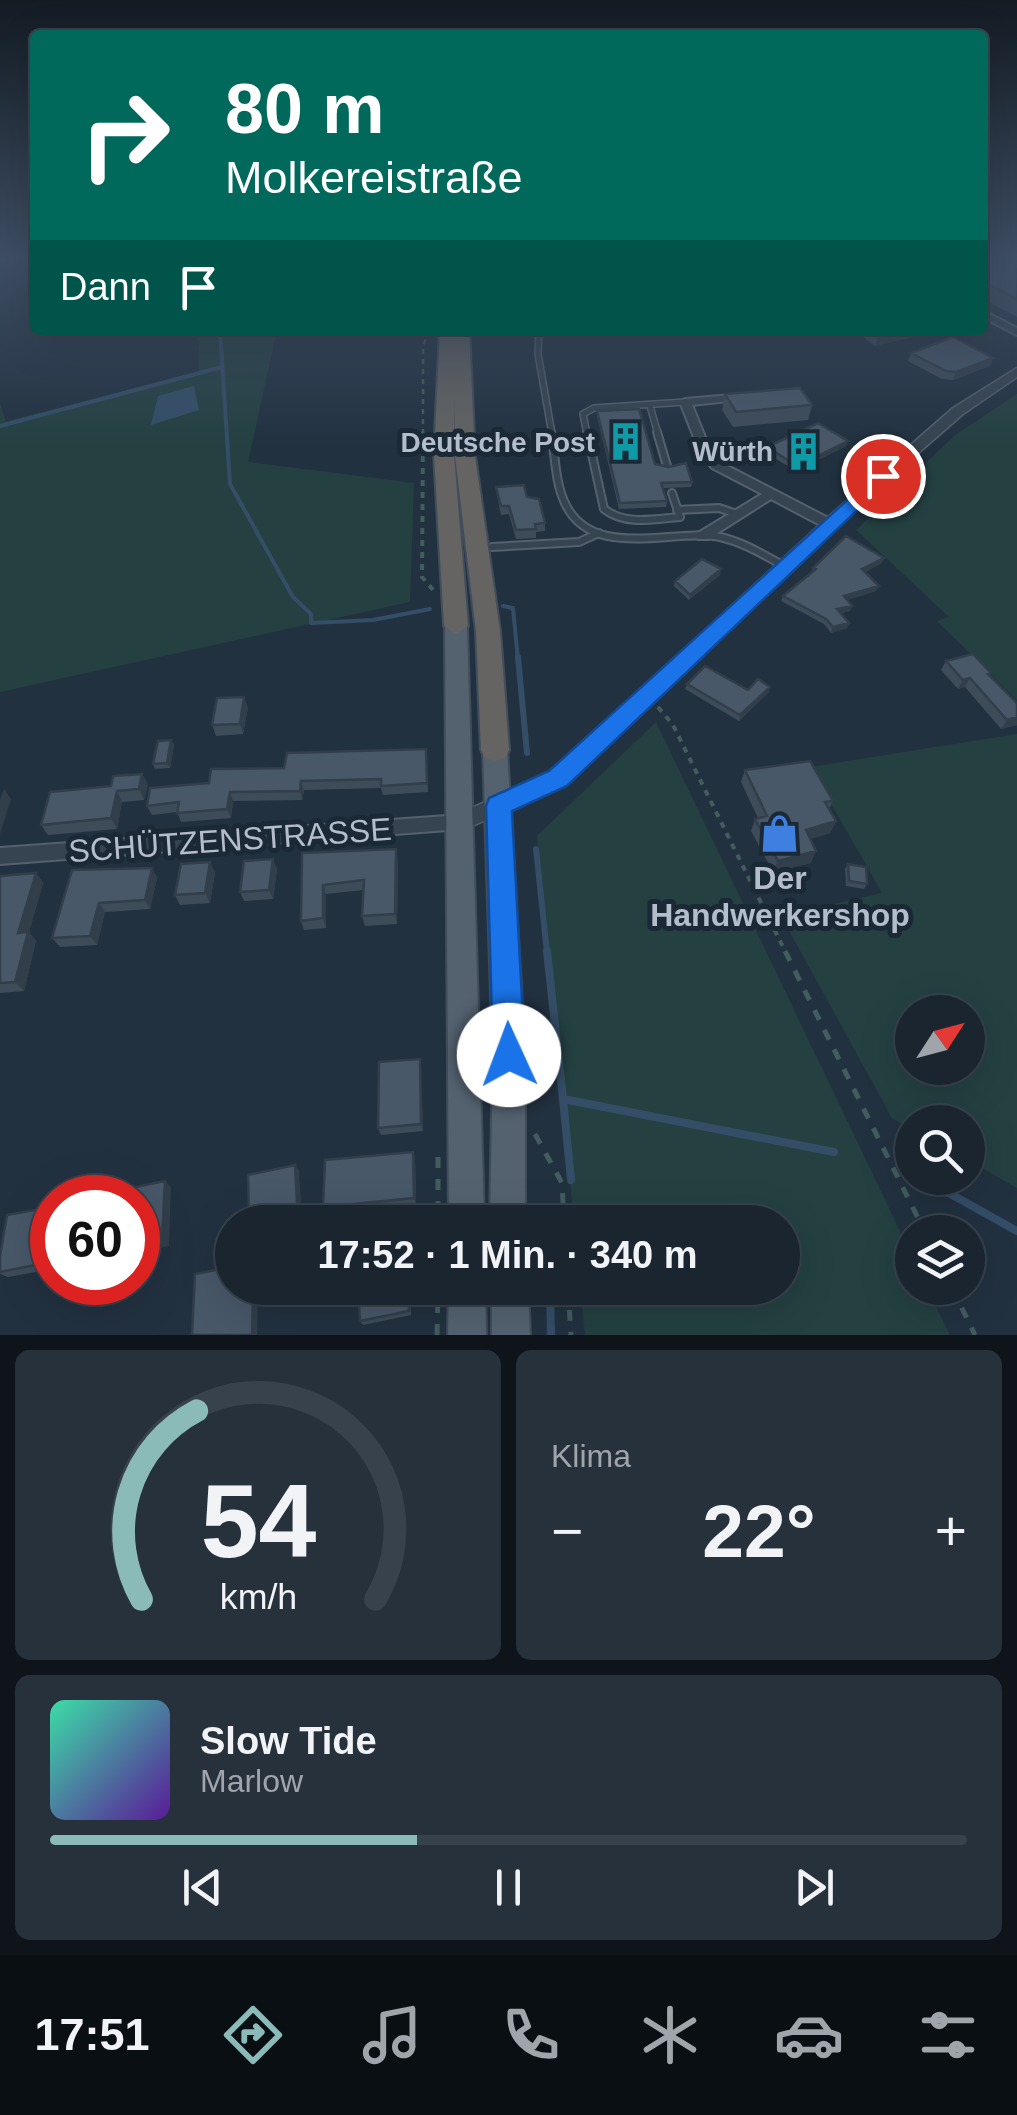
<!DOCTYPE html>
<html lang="de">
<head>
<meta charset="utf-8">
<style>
  :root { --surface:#1a2530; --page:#27313c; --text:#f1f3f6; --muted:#9fa5ab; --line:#38424c; --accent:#8bbbb9 }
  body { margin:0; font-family:Helvetica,sans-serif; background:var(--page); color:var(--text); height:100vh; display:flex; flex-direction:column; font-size:38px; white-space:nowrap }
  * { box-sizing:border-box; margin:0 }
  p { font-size:32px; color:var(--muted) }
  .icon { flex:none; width:55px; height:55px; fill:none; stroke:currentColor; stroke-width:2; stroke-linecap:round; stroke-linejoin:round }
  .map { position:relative; height:1335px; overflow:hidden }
  .sheet { display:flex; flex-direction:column; gap:15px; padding:15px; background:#0e141a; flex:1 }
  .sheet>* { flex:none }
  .guide { position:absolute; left:30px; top:30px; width:958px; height:305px; border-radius:10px; box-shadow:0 10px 40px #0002,0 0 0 2px var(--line); background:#00695c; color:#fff; overflow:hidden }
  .needle { width:65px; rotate:54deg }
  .controls { position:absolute; left:895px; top:995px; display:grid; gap:20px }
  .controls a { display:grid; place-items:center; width:90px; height:90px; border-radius:50%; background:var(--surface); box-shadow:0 10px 40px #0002,0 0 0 2px var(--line); font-size:50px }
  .speed { position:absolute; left:30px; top:1175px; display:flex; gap:20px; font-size:50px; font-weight:700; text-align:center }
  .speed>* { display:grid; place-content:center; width:130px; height:130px; border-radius:50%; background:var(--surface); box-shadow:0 10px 40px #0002,0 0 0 2px var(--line); line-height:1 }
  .speed .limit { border:15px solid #d22; background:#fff; color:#111 }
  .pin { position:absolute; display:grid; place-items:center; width:85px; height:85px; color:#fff; margin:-42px; border:5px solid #fff; border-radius:50%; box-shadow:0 2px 10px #0007 }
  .me { position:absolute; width:110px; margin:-55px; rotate:358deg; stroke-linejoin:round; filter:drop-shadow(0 0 8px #0008) }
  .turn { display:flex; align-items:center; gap:35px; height:210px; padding:0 30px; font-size:45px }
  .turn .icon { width:130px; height:130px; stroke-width:2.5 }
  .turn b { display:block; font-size:70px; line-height:85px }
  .then { display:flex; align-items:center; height:95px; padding:0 30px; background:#0003; gap:20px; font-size:38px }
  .big { font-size:75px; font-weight:700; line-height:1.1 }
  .sheet .widget { flex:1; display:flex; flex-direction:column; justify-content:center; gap:15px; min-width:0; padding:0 35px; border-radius:15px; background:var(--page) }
  .sheet .dial { align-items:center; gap:0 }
  .dial svg { height:260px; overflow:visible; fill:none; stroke:var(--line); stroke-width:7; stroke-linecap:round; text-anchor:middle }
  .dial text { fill:var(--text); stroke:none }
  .song { display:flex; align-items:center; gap:30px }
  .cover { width:120px; height:120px; border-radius:15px; background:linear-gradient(135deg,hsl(160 70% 55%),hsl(270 70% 35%)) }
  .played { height:10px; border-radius:5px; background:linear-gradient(90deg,var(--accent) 40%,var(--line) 40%) }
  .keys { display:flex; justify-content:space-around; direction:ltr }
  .heat { display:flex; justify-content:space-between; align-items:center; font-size:55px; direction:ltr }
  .sheet .tiles { flex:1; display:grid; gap:15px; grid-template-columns:1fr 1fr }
  .widget:last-child { grid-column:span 2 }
  .trip { position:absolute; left:215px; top:1205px; width:585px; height:100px; border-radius:50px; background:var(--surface); box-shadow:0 10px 40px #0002,0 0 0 2px var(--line); font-weight:700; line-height:100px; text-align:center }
  .dock { display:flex; height:160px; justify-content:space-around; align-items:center; background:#0a0f13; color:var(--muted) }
  .dock .icon { width:70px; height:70px }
  .dock .current { color:var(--accent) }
  .dock b { font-size:45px; color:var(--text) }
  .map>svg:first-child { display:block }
  .green { fill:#244041; fill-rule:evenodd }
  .water { fill:#344e68 }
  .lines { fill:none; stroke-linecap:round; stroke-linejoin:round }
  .stream-far2 { stroke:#344e68; stroke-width:4 }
  .stream-far1 { stroke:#344e68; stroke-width:6 }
  .stream { stroke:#344e68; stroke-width:8 }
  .service-far1-casing { stroke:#54606e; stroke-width:8 }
  .service-casing { stroke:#54606e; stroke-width:10 }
  .minor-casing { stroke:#54606e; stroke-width:4 }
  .tertiary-casing { stroke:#54606e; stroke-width:3 }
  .primary-casing { stroke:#404c59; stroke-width:4 }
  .trunk-casing { stroke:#414d5b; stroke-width:4 }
  .path-far2 { stroke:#425d5e; stroke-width:2.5; stroke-dasharray:5 5; stroke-linecap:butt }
  .path-far1 { stroke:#425d5e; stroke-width:4; stroke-dasharray:6 6; stroke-linecap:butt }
  .path { stroke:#425d5e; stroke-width:5; stroke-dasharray:11 11; stroke-linecap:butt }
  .service-far1 { stroke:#364350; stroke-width:5 }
  .service { stroke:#364350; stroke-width:6 }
  .minor { fill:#364350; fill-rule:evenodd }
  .tertiary { fill:#364350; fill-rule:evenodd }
  .primary { fill:#546270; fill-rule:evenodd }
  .trunk { fill:#656462; fill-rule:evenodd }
  .wall { fill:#3e4c5a }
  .shaded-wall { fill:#323e4a }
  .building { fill:#485869; stroke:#323e4a; stroke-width:2.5 }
  .route { fill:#1a73e8; stroke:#114b97; stroke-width:2.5 }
  .labels { text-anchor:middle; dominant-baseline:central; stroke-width:10; stroke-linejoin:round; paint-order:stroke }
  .far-poi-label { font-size:28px; font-weight:bold; fill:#b3bdcb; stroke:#1b2835; text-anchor:end }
  .street-label { font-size:32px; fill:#b3bdcb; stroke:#1b2835 }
  .poi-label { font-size:32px; font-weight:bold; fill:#b3bdcb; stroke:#1b2835 }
</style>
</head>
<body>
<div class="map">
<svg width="1017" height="1335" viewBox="0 0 1017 1335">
  <rect width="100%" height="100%" fill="#223140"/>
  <path class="green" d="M198 330H277L248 462 414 483 410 602 0 692V404L6 421 199 372Z
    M1017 394V700L937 621 949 617 856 530 954 436Z
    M656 722 912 1256V1288H927L950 1335H585L580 1288H782V1222H574L537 836Z
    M1017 734V1188L968 1160V1122H912V1130L892 1118 781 916 882 893 810 767ZM912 1012H968V1068H912Z"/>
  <path class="water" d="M194 386 199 410 151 425 158 396Z"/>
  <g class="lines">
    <path class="stream-far2" d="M220 330 230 484 293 597 311 614V623L373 620 430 609
      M0 426 222 367
      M503 606 513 608 518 660"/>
    <path class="stream-far1" d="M518 657 527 753
      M536 849 547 953"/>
    <path class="stream" d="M547 951 563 1099 834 1152
      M563 1099 571 1180
      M922 1178 1017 1231
      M550 1288 551 1335"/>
    <defs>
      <path id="service-far1" d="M539 330 538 354 552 434
        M650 406 658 434
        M587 434 583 414 594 408 685 402"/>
      <path id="service" d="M551 432C555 453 555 481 564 501 590 562 671 528 720 537 743 542 764 555 784 566
        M587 432 604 509C626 526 654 519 680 517L672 493
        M657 432 667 466
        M677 510 719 508 737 514
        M492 547 579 542 599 533"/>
      <path id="minor" d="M982 310 1017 328V335L982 317Z
        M743 394 747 395V399L692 405 712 454 720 462 834 521V527H824L771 499 708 539H698L697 536 698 533 762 494 712 468 701 455 680 402 685 399Z
        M461 815 467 817 470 822 467 827 461 829 0 864V848Z"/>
      <path id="tertiary" d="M1017 368V377L963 414 837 524 565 784 468 828 461 831 454 828 451 822 454 816 551 772 827 518 953 408Z"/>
      <path id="primary" d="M456 618 467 626 484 1222H449L445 626Z
        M495 740 504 743 507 750 525 1055V1222H490L493 1055 483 750 486 743Z
        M449 1288H485L486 1335H448Z
        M492 1288H528L530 1335H492Z"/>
      <path id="trunk" d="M440 330H469L475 456 500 631 509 750 505 758 495 761 485 758 481 750 476 631 455 456 454 396V455L468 626 456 634 444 626 434 455Z"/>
    </defs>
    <use href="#service-far1" class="service-far1-casing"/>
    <use href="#service" class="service-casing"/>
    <use href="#minor" class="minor-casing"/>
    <use href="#tertiary" class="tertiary-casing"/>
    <use href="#primary" class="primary-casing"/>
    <use href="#trunk" class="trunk-casing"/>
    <path class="path-far2" d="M423 434V345L431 330"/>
    <path class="path-far1" d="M423 432 422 577 434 591
      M658 707 673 725 786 953"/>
    <path class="path" d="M785 951 925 1232
      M535 1134 562 1183 564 1222
      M438 1157V1222
      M568 1288 571 1335
      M952 1288 975 1335
      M437 1335 438 1288"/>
    <use href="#service-far1" class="service-far1"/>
    <use href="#service" class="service"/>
    <use href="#minor" class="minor"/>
    <use href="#tertiary" class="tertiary"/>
    <use href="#primary" class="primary"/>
    <use href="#trunk" class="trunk"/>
  </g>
  <path class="wall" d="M982 260H1017V317L982 298Z
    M853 330H944L875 346Z
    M911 353 993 358 990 366 953 380 942 379 908 361Z
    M725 394 812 405 808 420 733 427 722 410Z
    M597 411 655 464 692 482 691 487 663 488 667 501 666 507 619 509 597 416Z
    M846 446 796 471 766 453 767 447Z
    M496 487 527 497 545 523V531L536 532V538L516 539 509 514 501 515 497 496Z
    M882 563 865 572 876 591 847 600 850 611 841 613 849 623 847 628 831 633 824 624 781 601 783 596 812 573 813 568Z
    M720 575 689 600 674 586 675 581Z
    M946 661 991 673 989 675 1017 703V725L1001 729 965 687 958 689 941 670Z
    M687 684 748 690 769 692 739 721 685 689Z
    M248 707 243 734 216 736 212 725Z
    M171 740 174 745 170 768 155 769 153 764Z
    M427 758 428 792 383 795 381 788 304 790 302 800 233 801 231 818 181 822 177 812 152 815 147 806 209 783 284 768Z
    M745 770 833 801 829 809 836 821 830 833 810 839 811 863 773 872 751 831 755 819 758 818 741 782Z
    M142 774 148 784 144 800 122 802 117 829 48 835 41 825 111 786Z
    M302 853 398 859 397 924 365 926 362 916 363 890 326 894V928L304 930 301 921Z
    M848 864 867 884 864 889 846 886 845 869Z
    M152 868 157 878 150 909 105 912 97 945 60 947 52 938 72 870Z
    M277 869 273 899 244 901 240 892Z
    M215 872 210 903 180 905 175 895Z
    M36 873 43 883 29 932 36 941 24 991 0 993V876Z
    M421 1067 423 1131 381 1135 378 1128Z
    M413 1152 415 1158 416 1204 327 1213 323 1207Z
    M52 1207V1269L8 1277 0 1274V1256Z
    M358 1288H409L411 1315 363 1325 360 1321Z"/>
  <path class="shaded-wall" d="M888 330H944L875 346 879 332Z
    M993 358 990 366 953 380 956 372Z
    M848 441 846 446 796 471 797 466Z
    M884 558 882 563 860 574 862 569Z
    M721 569 720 575 689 600 690 595Z
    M879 586 876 591 842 602 844 596Z
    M852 606 850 611 835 615 837 609Z
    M849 623 847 628 831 633 833 627Z
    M970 678 965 687 958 689 963 680Z
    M770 687 769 692 739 721 740 715Z
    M244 697 248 707 243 734 240 724Z
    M1017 717V725L1001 729 1007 720Z
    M171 740 174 745 170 768 167 763Z
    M142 774 148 784 144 800 139 789Z
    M301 781 304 790 302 800 300 791Z
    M4 789 11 799 0 834V800Z
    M117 791 122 802 117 829 111 818Z
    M230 792 233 801 231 818 227 809Z
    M836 821 830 833 800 842 806 830Z
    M396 849 398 859 397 924 395 914Z
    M816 851 811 863 773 872 778 861Z
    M273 859 277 869 273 899 269 890Z
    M210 862 215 872 210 903 205 893Z
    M152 868 157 878 150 909 145 900Z
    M36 873 43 883 29 932 36 941 24 991 15 982 18 933Z
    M323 885 326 894V928L323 918Z
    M99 903 105 912 97 945 90 936Z
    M420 1059 421 1067 423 1131 421 1124Z
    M413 1152 415 1158 416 1204 414 1198Z
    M295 1165 299 1171 302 1222H298Z
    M165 1181 171 1187 169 1246 138 1253V1246Z
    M253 1288H258L257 1335H252Z"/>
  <path class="building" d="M982 260H1017V299L982 281Z
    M953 337 993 358 956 372 946 371 911 353Z
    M800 388 812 405 736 412 725 394Z
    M639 409 655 464 669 467 686 463 692 482 661 483 667 501 620 503 597 411Z
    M818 423 848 441 797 466 767 447Z
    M524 485 527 497 539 499 545 523 535 524 536 529 516 530 509 506H501L496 487Z
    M846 536 884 558 862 569 879 586 844 596 852 606 837 609 849 623 833 627 826 619 783 596 816 569 813 568Z
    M702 559 721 569 690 595 675 581Z
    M973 654 991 673 988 674 1017 703V717L1007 720 970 678 963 680 946 661Z
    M705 666 748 690 758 679 770 687 740 715 687 684Z
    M244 697 240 724 212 725 217 698Z
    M171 740 167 763 153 764 158 741Z
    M426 749 427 783 381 786V779L301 781 300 791 230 792 227 809 177 813 179 802 147 806 150 788 209 783 211 769 284 768 287 753Z
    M810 761 833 801 825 802 836 821 806 830 816 851 778 861 755 819 767 816 745 770Z
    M142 774 139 789 117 791 111 818 41 825 50 792 111 786 113 776Z
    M396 849 395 914 362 916 364 880 323 885V918L301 921 302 853Z
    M273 859 269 890 240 892 244 861Z
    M210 862 205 893 175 895 181 864Z
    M848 864 866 867 867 884 849 881Z
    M152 868 145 900 99 903 90 936 52 938 72 870Z
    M36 873 18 933 28 932 15 982 0 983V876Z
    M420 1059 421 1124 378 1128 379 1062Z
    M413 1152 414 1198 323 1207 325 1160Z
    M295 1165 298 1222H249L248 1175Z
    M165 1181 162 1241 138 1246V1198H116V1191Z
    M52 1207V1246L50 1262 0 1272V1256L7 1215Z
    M232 1267V1288H253L252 1335H192L195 1274Z
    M358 1288H407L409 1311 360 1321Z"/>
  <linearGradient id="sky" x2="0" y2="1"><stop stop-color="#131b23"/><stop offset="0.58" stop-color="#3e4e64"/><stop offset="1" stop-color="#3e4e64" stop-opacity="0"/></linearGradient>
  <rect width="1017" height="447" fill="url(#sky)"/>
  <path class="route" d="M883 471 892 476 889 480 567 786 512 811 525 1055 520 1066 509 1071 498 1066 493 1055 486 806 489 798 549 771 877 473Z"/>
  <defs>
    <symbol id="building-bare" viewBox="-9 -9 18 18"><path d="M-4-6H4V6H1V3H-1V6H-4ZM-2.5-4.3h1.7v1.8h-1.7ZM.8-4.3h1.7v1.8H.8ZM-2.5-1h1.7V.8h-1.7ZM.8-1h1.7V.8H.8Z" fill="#0f9aa8" stroke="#1b2835" stroke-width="2.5" paint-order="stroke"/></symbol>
    <symbol id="shop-bare" viewBox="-9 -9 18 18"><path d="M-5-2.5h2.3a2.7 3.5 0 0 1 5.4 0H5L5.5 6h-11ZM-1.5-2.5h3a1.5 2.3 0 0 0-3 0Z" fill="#3f7fe0" stroke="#1b2835" stroke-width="2.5" paint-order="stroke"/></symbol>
  </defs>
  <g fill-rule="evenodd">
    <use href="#building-bare" x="598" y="414" width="55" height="55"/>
    <use href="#building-bare" x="776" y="424" width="55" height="55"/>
    <use href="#shop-bare" x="752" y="806" width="55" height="55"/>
  </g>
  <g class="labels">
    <g class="far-poi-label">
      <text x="595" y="442">Deutsche Post</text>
      <text x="773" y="451">Würth</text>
    </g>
    <g class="street-label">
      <text transform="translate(230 840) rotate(-4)">SCHÜTZENSTRASSE</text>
    </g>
    <g class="poi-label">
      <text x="780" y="878">Der<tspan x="780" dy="37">Handwerkershop</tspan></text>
    </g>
  </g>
</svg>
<div class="controls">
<a><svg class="needle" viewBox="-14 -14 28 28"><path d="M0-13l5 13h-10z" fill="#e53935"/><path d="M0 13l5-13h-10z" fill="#9fa5ab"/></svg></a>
<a><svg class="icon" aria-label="search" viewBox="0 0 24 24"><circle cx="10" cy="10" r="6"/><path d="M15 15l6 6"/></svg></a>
<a><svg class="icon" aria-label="layers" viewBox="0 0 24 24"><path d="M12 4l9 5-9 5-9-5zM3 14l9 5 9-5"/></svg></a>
</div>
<div class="speed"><div class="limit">60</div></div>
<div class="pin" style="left:883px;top:476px;background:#d93025"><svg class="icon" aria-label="arrive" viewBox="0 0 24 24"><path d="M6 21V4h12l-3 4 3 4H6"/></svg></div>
<svg class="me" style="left:509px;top:1055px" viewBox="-20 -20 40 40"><circle r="19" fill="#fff"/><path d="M0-13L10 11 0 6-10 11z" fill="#1a73e8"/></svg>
<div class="trip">17:52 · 1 Min. · 340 m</div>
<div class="guide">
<div class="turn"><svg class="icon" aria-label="right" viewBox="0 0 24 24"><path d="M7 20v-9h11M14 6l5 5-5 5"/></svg><div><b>80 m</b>Molkereistraße</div></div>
<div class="then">Dann<svg class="icon" aria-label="arrive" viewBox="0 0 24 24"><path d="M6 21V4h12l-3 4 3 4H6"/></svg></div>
</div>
</div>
<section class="sheet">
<div class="tiles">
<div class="widget dial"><svg viewBox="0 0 100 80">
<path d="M14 69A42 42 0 1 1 86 69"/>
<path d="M14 69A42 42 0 0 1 31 11" stroke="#8bbbb9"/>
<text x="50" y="56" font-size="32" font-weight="700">54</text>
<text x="50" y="72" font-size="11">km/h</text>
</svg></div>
<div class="widget"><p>Klima</p>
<div class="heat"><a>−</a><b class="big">22°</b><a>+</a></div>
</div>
<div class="widget">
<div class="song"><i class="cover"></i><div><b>Slow Tide</b><p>Marlow</p></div></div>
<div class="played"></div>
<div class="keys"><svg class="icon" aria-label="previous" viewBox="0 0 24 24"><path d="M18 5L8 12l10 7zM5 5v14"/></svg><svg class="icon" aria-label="pause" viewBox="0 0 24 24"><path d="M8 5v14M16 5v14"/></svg><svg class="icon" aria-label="next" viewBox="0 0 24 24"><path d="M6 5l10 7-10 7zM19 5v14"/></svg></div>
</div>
</div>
</section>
<nav class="dock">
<b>17:51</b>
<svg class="icon current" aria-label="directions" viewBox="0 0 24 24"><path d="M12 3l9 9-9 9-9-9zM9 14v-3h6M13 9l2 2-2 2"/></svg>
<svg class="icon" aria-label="music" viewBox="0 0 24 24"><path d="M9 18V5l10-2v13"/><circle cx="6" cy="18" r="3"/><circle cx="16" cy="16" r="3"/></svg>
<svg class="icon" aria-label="phone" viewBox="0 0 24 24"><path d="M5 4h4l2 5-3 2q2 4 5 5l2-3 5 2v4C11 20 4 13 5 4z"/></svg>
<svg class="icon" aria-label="climate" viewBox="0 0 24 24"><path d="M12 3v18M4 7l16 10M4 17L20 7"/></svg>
<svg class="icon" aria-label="car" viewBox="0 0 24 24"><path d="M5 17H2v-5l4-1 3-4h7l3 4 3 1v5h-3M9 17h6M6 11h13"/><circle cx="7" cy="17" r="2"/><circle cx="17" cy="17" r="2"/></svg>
<svg class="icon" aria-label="filters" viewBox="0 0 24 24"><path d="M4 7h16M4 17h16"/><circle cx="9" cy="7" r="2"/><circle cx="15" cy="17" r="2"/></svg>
</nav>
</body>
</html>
